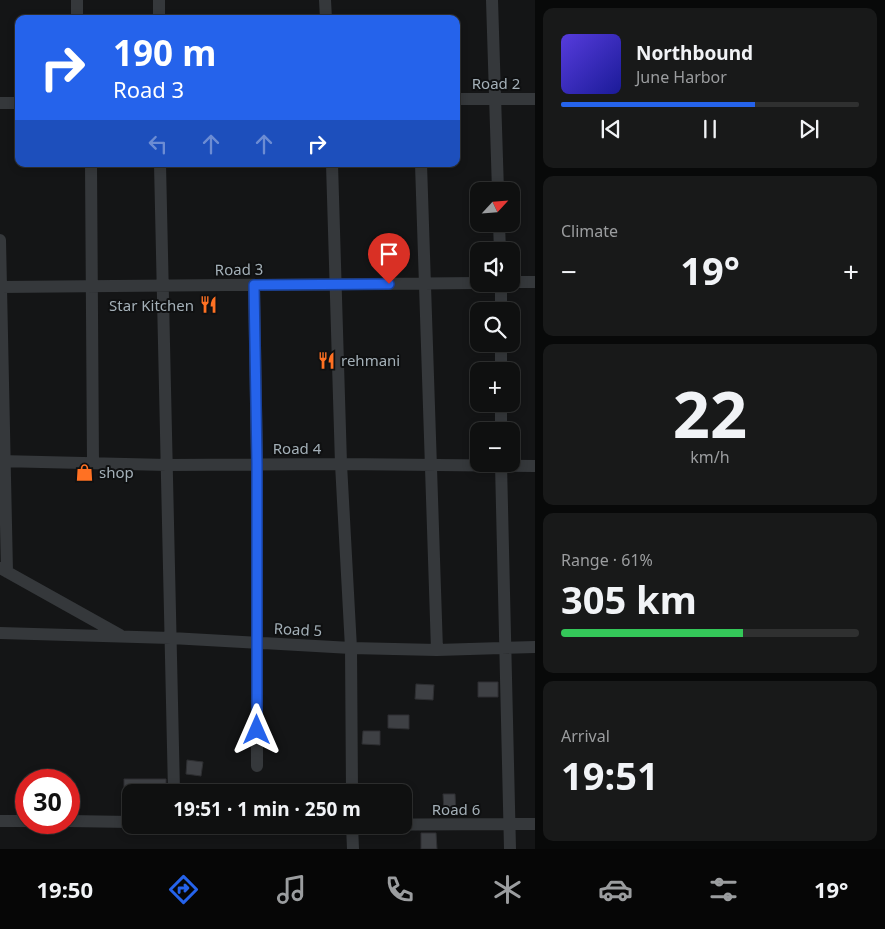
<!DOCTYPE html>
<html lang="en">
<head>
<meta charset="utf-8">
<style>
  :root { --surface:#0f1010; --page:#181919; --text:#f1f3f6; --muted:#9b9d9f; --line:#2f3030; --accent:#2563eb }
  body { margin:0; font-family:"Noto Sans",sans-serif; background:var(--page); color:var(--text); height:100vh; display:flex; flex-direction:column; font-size:19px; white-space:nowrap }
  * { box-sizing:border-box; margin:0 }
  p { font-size:16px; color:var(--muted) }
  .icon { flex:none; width:28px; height:28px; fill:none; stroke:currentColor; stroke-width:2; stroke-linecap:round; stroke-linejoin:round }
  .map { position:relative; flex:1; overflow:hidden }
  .details { display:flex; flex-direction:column; gap:8px; padding:8px; background:#080909; width:350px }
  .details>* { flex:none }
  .banner { position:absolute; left:15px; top:15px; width:445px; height:152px; border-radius:10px; box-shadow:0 2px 8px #0003,0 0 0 1px var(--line); background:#2563eb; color:#fff; overflow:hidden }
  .needle { width:32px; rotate:64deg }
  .controls { position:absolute; left:470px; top:182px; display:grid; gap:10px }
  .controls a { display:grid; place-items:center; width:50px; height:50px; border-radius:10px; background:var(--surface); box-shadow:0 2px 8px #0003,0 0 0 1px var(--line); font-size:25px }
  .speed { position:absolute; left:15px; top:769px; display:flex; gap:10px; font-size:25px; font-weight:700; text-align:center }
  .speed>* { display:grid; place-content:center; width:65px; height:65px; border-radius:50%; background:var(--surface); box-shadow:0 2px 8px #0003,0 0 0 1px var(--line); line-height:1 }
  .speed .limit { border:8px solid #d22; background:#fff; color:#111 }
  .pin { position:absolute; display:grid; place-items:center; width:42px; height:42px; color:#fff; margin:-51px -21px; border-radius:50% 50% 50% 0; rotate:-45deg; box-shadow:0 0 5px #0007 }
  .pin .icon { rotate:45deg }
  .me { position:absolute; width:55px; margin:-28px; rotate:0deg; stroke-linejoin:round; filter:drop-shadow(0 0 4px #0008) }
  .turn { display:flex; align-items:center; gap:18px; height:105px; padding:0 15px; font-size:22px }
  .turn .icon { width:65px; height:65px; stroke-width:2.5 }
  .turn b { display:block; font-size:35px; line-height:42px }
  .lanes { display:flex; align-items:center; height:48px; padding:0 15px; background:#0003; justify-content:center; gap:25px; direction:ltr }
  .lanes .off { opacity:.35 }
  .big { font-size:38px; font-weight:700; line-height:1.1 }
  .details .tile { flex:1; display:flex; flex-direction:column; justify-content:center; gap:8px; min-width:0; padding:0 18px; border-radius:10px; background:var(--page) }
  .details .dial { align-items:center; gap:0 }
  .dial b { font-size:65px; line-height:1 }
  .song { display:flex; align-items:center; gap:15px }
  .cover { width:60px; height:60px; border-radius:8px; background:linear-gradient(135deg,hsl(250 70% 55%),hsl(240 70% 35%)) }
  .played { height:5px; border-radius:2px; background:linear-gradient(90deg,var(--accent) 65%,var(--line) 65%) }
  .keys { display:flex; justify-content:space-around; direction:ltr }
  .heat { display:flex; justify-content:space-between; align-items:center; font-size:28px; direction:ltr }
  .charge { height:8px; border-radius:4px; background:linear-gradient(90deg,#34c759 61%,var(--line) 0) }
  .trip { position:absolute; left:122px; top:784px; width:290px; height:50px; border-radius:10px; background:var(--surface); box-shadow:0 2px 8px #0003,0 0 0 1px var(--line); font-weight:700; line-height:50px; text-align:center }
  .tabs { display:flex; height:80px; justify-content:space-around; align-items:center; background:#060606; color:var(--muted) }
  .tabs .icon { width:35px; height:35px }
  .tabs .selected { color:var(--accent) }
  .tabs b { font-size:22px; color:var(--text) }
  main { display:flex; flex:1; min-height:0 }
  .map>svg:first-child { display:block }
  .building { fill:#3e4044; stroke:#2e2f32 }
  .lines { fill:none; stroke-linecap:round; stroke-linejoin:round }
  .minor { stroke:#35383b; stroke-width:12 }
  .route-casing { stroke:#184099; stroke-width:12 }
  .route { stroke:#2563eb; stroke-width:9 }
  .labels { text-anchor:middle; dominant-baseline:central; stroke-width:4; stroke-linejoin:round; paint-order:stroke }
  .street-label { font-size:15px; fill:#a4b0b8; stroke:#0f1011 }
  .poi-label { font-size:15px; fill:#a4b0b8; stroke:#0f1011; text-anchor:start }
</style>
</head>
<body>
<main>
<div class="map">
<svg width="535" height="849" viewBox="0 0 535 849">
  <rect width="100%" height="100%" fill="#141516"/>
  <path class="building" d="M478 682H498V697H478Z
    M416 684 434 685 433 700 415 699Z
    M388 715H409V729L388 728Z
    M363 731H380V745L362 744Z
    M187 760 203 762 201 776 186 774Z
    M124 779H166V792H124Z
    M443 794H455L456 813H444Z
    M421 833H436L437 849H421Z"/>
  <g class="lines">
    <path class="minor" d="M77 0V19
      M325 0 326 19
      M492 0 498 191
      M159 19V0
      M456 99H535
      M0 103H19
      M91 164 93 463
      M160 164 174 792
      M332 164 341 464 351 648 352 792
      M421 164 437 650
      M499 224 500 251
      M0 240 7 572
      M511 282H535
      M254 285 257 464V766
      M0 287 479 283
      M501 311V284
      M501 371V344
      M501 431V404
      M0 461 167 465 341 464 535 466
      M501 464 510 849
      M0 568 120 635
      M0 633 171 638 351 648 437 650 535 647
      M0 821H26
      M69 821 131 822
      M318 825 535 824
      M352 825 353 849"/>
  </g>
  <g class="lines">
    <defs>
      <path id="route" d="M257 730V464L254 285 389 284"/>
    </defs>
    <use href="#route" class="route-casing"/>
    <use href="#route" class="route"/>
  </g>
  <defs>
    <symbol id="restaurant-bare" viewBox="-9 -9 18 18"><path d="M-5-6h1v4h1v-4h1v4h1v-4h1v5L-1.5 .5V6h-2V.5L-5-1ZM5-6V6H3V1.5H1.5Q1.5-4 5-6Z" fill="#ff7123" stroke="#0f1011" stroke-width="2.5" paint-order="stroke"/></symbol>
    <symbol id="shop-bare" viewBox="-9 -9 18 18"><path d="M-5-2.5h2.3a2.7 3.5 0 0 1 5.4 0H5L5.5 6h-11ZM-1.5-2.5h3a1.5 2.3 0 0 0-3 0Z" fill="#ff7123" stroke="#0f1011" stroke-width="2.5" paint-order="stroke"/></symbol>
  </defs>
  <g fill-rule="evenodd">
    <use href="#restaurant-bare" x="196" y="292" width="25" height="25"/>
    <use href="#restaurant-bare" x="314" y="348" width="25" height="25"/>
    <use href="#shop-bare" x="72" y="460" width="25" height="25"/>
  </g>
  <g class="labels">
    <g class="street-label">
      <text x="496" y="83">Road 2</text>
      <text transform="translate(239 269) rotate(-1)">Road 3</text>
      <text x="297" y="448">Road 4</text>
      <text transform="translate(298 629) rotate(3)">Road 5</text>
      <text x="456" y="809">Road 6</text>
    </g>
    <g class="poi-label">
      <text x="194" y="305" text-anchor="end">Star Kitchen</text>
      <text x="341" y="360">rehmani</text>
      <text x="99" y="472">shop</text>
    </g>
  </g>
</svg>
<div class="controls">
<a><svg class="needle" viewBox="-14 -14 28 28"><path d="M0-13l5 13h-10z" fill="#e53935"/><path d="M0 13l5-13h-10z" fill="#9b9d9f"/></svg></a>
<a><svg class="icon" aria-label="sound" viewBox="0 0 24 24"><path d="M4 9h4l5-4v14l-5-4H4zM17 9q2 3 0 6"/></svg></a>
<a><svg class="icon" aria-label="search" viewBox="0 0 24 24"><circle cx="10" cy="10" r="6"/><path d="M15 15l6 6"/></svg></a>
<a>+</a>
<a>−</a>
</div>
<div class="speed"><div class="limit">30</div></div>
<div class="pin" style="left:389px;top:284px;background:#d93025"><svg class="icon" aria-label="arrive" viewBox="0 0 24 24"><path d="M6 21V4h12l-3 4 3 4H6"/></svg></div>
<svg class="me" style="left:257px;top:730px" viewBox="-20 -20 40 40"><path d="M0-17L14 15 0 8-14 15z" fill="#2563eb" stroke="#fff" stroke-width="4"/></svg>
<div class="trip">19:51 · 1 min · 250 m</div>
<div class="banner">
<div class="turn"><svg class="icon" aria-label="right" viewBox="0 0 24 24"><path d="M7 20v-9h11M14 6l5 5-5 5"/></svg><div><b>190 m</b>Road 3</div></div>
<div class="lanes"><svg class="icon off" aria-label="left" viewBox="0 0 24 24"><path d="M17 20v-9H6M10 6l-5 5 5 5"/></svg><svg class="icon off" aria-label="ahead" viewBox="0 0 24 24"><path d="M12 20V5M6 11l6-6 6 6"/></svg><svg class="icon off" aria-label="ahead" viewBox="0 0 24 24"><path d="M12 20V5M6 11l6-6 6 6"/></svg><svg class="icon" aria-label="right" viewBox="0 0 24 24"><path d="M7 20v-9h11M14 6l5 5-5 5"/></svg></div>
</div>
</div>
<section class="details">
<div class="tile">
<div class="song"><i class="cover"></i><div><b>Northbound</b><p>June Harbor</p></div></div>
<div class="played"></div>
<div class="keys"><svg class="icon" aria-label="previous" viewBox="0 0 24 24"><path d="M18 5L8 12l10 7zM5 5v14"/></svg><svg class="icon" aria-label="pause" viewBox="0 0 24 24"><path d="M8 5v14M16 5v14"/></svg><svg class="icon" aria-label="next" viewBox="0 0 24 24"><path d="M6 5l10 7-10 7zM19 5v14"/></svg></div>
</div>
<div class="tile"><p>Climate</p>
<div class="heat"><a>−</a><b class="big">19°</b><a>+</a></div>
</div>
<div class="tile dial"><b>22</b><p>km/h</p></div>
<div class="tile"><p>Range · 61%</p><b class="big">305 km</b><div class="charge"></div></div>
<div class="tile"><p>Arrival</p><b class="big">19:51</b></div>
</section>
</main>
<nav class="tabs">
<b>19:50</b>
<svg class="icon selected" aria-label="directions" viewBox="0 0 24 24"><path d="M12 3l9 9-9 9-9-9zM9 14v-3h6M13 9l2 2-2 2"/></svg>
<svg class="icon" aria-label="music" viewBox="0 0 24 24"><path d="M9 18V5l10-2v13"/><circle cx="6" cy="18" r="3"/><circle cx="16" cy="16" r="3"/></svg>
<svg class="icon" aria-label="phone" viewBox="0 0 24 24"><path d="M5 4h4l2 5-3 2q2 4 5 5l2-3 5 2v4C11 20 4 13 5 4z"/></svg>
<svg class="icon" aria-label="climate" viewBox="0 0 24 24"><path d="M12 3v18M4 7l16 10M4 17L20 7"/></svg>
<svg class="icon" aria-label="car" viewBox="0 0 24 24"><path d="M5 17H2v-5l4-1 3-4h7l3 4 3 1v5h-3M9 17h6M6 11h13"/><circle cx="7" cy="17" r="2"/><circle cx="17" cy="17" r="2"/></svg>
<svg class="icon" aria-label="filters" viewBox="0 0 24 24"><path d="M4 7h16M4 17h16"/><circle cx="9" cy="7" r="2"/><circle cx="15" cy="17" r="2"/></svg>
<b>19°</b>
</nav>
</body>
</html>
